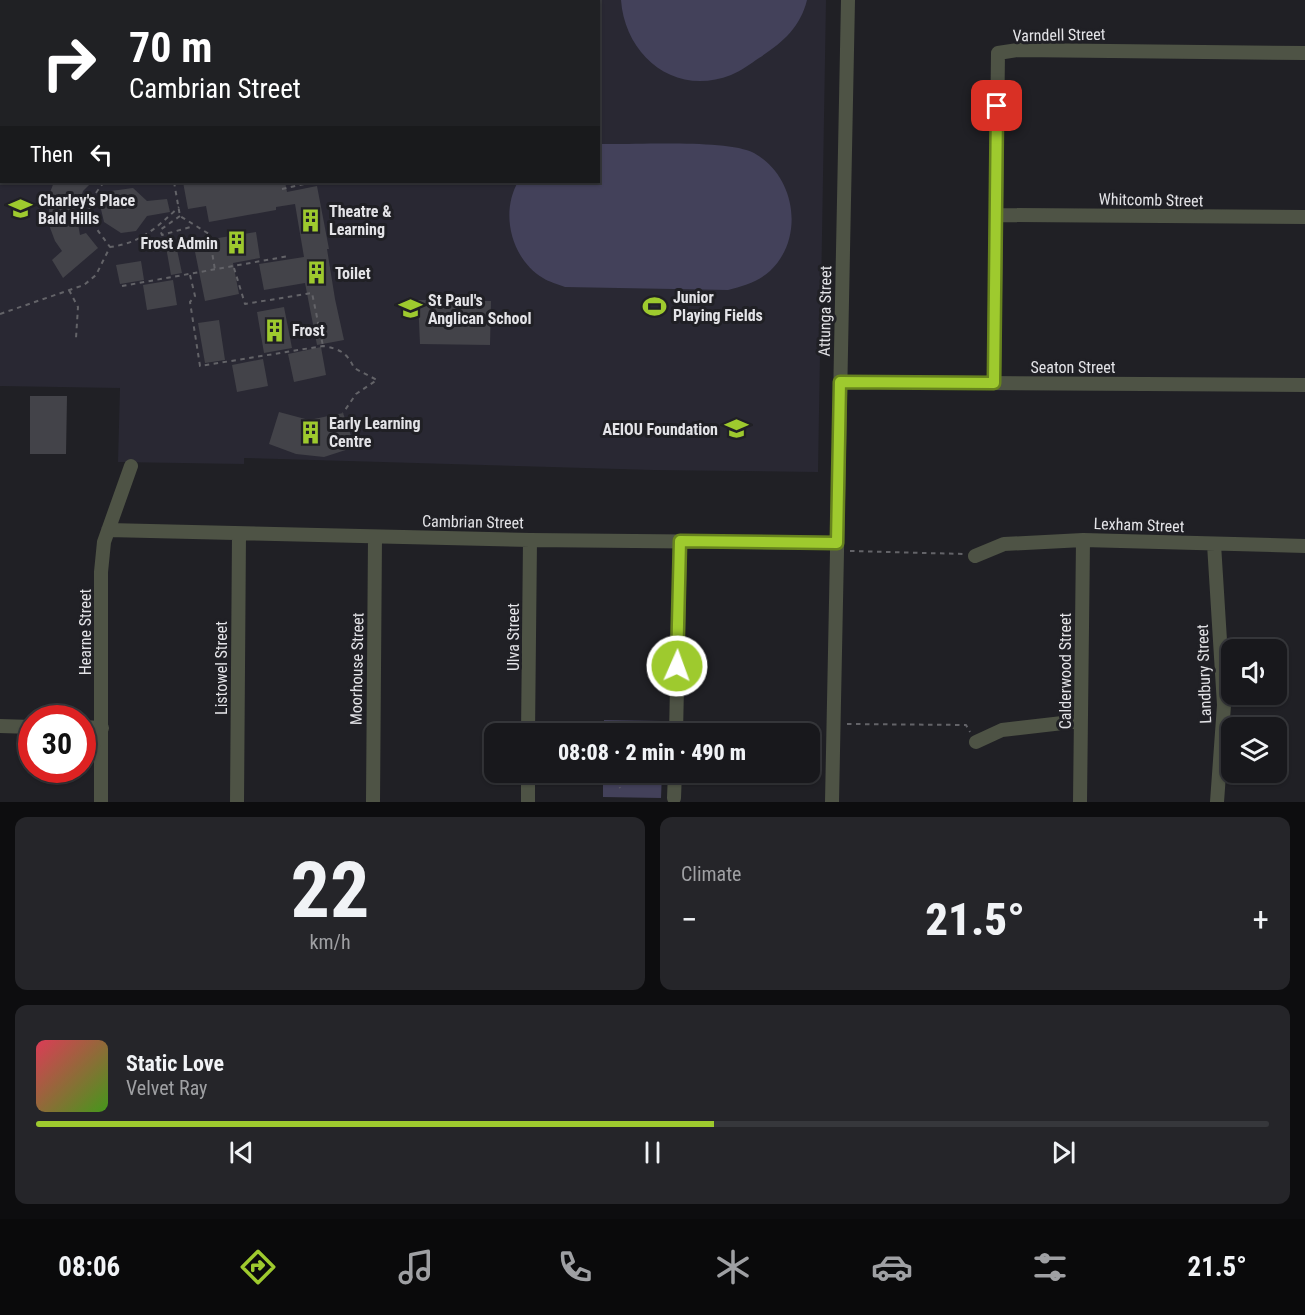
<!DOCTYPE html>
<html lang="en">
<head>
<meta charset="utf-8">
<style>
  :root { --surface:#18181c; --page:#252529; --text:#f1f3f6; --muted:#9fa0a3; --line:#36373b; --accent:#9eca2e }
  body { margin:0; font-family:"Roboto Condensed",sans-serif; background:var(--page); color:var(--text); height:100vh; display:flex; flex-direction:column; font-size:22px; white-space:nowrap }
  * { box-sizing:border-box; margin:0 }
  p { font-size:20px; color:var(--muted) }
  .icon { flex:none; width:33px; height:33px; fill:none; stroke:currentColor; stroke-width:2; stroke-linecap:round; stroke-linejoin:round }
  .map { position:relative; height:802px; overflow:hidden }
  .drawer { display:flex; flex-direction:column; gap:15px; padding:15px; background:#0d0d0f; flex:1 }
  .drawer>* { flex:none }
  .guide { position:absolute; left:0px; top:0px; width:600px; height:183px; box-shadow:0 2px 4px #0004,0 0 0 2px var(--line); background:#202124; color:#fff; overflow:hidden }
  .controls { position:absolute; left:1221px; top:639px; display:grid; gap:12px }
  .controls a { display:grid; place-items:center; width:66px; height:66px; border-radius:12px; background:var(--surface); box-shadow:0 2px 4px #0004,0 0 0 2px var(--line); font-size:30px }
  .speed { position:absolute; left:18px; top:705px; display:flex; gap:12px; font-size:30px; font-weight:700; text-align:center }
  .speed>* { display:grid; place-content:center; width:78px; height:78px; border-radius:50%; background:var(--surface); box-shadow:0 2px 4px #0004,0 0 0 2px var(--line); line-height:1 }
  .speed .limit { border:9px solid #d22; background:#fff; color:#111 }
  .pin { position:absolute; display:grid; place-items:center; width:51px; height:51px; color:#fff; margin:-26px; border-radius:12px; box-shadow:0 3px 9px #0006 }
  .me { position:absolute; width:66px; margin:-33px; rotate:2deg; stroke-linejoin:round; filter:drop-shadow(0 0 4px #0008) }
  .turn { display:flex; align-items:center; gap:21px; height:126px; padding:0 30px; font-size:27px }
  .turn .icon { width:78px; height:78px; stroke-width:2.5 }
  .turn b { display:block; font-size:42px; line-height:51px }
  .then { display:flex; align-items:center; height:57px; padding:0 30px; background:#0003; gap:12px; font-size:22px }
  .big { font-size:45px; font-weight:800; line-height:1.1 }
  .drawer .tile { flex:1; display:flex; flex-direction:column; justify-content:center; gap:9px; min-width:0; padding:0 21px; border-radius:12px; background:var(--page) }
  .drawer .dial { align-items:center; gap:0 }
  .dial b { font-size:78px; line-height:1 }
  .song { display:flex; align-items:center; gap:18px }
  .cover { width:72px; height:72px; border-radius:9px; background:linear-gradient(135deg,hsl(350 70% 55%),hsl(100 70% 35%)) }
  .played { height:6px; border-radius:3px; background:linear-gradient(90deg,var(--accent) 55%,var(--line) 55%) }
  .keys { display:flex; justify-content:space-around; direction:ltr }
  .heat { display:flex; justify-content:space-between; align-items:center; font-size:33px; direction:ltr }
  .drawer .tiles { flex:1; display:grid; gap:15px; grid-template-columns:1fr 1fr }
  .tile:last-child { grid-column:span 2 }
  .trip { position:absolute; left:484px; top:723px; width:336px; height:60px; border-radius:12px; background:var(--surface); box-shadow:0 2px 4px #0004,0 0 0 2px var(--line); font-weight:800; line-height:60px; text-align:center }
  .tab-bar { display:flex; height:96px; justify-content:space-around; align-items:center; background:#0a0a0b; color:var(--muted) }
  .tab-bar .icon { width:42px; height:42px }
  .tab-bar .active { color:var(--accent) }
  .tab-bar b { font-size:27px; color:var(--text) }
  .map>svg:first-child { display:block }
  .built { fill:#292833; fill-rule:evenodd }
  .green { fill:#43415a }
  .building { fill:#434349 }
  .lines { fill:none; stroke-linecap:round; stroke-linejoin:round }
  .path { stroke:#636368; stroke-width:2; stroke-dasharray:4.5 4.5; stroke-linecap:butt }
  .lane { stroke:#4e5345; stroke-width:7 }
  .street { stroke:#4e5345; stroke-width:14 }
  .route-casing { stroke:#67831e; stroke-width:15 }
  .route { stroke:#9eca2e; stroke-width:10 }
  .labels { text-anchor:middle; dominant-baseline:central; stroke-width:6; stroke-linejoin:round; paint-order:stroke }
  .street-label { font-size:16px; fill:#e3e3e7; stroke:#202025 }
  .poi-label { font-size:16px; font-weight:bold; fill:#e3e3e7; stroke:#202025; text-anchor:start }
</style>
</head>
<body>
<div class="map">
<svg width="1305" height="802" viewBox="0 0 1305 802">
  <rect width="100%" height="100%" fill="#202025"/>
  <path class="built" d="M0 0H826L818 472 653 470 244 458V464L118 462 120 388 0 386ZM2 2H598V182H2Z"/>
  <path class="green" d="M621 0H807C800 28 782 43 759 58 750 64 741 71 731 75 675 97 625 56 621 0Z
    M599 144C633 145 727 139 754 153 796 176 805 238 770 271 758 282 743 286 728 290L565 287C558 284 549 282 543 278 511 259 500 213 518 182H598Z
    M604 720 662 721V733H604Z
    M603 773H662L661 798 603 797Z"/>
  <path class="building" d="M54 182H92L83 191 76 213 80 235 86 233 98 248 63 278 52 260 62 251 55 241 49 225V195Z
    M183 182H285L287 192 317 186 329 249H327L335 299 344 340 317 345 305 283 264 290 259 264 304 257 295 204 276 207V210L209 222 206 206 188 209Z
    M133 188 147 201 167 199 170 212 147 216 136 231 121 233 104 222 100 205 111 191Z
    M256 232 260 258 233 263 239 294 205 301 193 242Z
    M176 245 182 273 171 275 166 247Z
    M141 261 144 280 120 284 116 265Z
    M173 280 177 305 147 310 143 285Z
    M418 300 491 301 490 345 420 344Z
    M284 307 292 348 264 353 257 312Z
    M219 320 225 360 205 363 198 323Z
    M321 347 326 375 294 382 288 354Z
    M263 359 268 386 237 392 232 365Z
    M30 396H67L66 454H30Z
    M279 412 309 420 343 413 355 447 324 457 296 454 269 444Z"/>
  <g class="lines">
    <path class="path" d="M203 0V2
      M285 0V2
      M376 0V2
      M425 0V2
      M442 0V2
      M457 0V2
      M142 2 144 0
      M177 2 188 0
      M265 2V0
      M509 2 518 0
      M578 2 579 0
      M104 182C79 213 90 219 110 247
      M174 182 180 216 209 234 215 270
      M282 189 313 182
      M180 216 160 230 162 235 194 226
      M234 268 245 304 312 293 323 346
      M190 275 195 296 190 302 200 366 323 346C339 349 347 352 354 368L377 380 356 394 343 413
      M122 286 289 256
      M69 290 78 307 76 338
      M0 314 84 285 96 275 110 247C141 243 156 228 179 207
      M850 551 964 554
      M847 724 966 725 970 732
      M610 772 620 788"/>
    <path class="lane" d="M47 0V2
      M0 23H2
      M0 34 2 35
      M0 63 2 62
      M0 88H2
      M0 119H2"/>
    <path class="street" d="M997 215 1305 217
      M840 382 1305 385
      M994 383 998 53 1018 50 1305 53
      M108 530 530 540 837 543
      M1214 544 1224 705 1217 802
      M975 556 1004 544 1083 540 1305 546
      M0 726 32 727
      M82 727 102 728
      M528 734 530 540
      M676 734 680 541
      M976 742 1002 730 1080 721
      M528 772V802
      M674 798 675 772
      M101 802V572L104 542 131 466
      M237 802 239 534
      M373 802 375 537
      M832 802 848 0
      M1080 802 1083 540"/>
  </g>
  <g class="lines">
    <defs>
      <path id="route" d="M677 666 680 541 837 543 840 382 994 383 997 106"/>
    </defs>
    <use href="#route" class="route-casing"/>
    <use href="#route" class="route"/>
  </g>
  <defs>
    <symbol id="school-bare" viewBox="-9 -9 18 18"><path d="M0-5L7-2L0 1L-7-2ZM-4 1L0 2.5L4 1V4Q0 6-4 4Z" fill="#9eca2e" stroke="#202025" stroke-width="2.5" paint-order="stroke"/></symbol>
    <symbol id="building-bare" viewBox="-9 -9 18 18"><path d="M-4-6H4V6H1V3H-1V6H-4ZM-2.5-4.3h1.7v1.8h-1.7ZM.8-4.3h1.7v1.8H.8ZM-2.5-1h1.7V.8h-1.7ZM.8-1h1.7V.8H.8Z" fill="#9eca2e" stroke="#202025" stroke-width="2.5" paint-order="stroke"/></symbol>
    <symbol id="stadium-bare" viewBox="-9 -9 18 18"><path d="M0-5a6.5 5 0 1 0 0 10a6.5 5 0 1 0 0-10ZM-3.5-1.8h7v3.6h-7Z" fill="#9eca2e" stroke="#202025" stroke-width="2.5" paint-order="stroke"/></symbol>
  </defs>
  <g fill-rule="evenodd">
    <use href="#school-bare" x="4" y="192" width="33" height="33"/>
    <use href="#building-bare" x="294" y="204" width="33" height="33"/>
    <use href="#building-bare" x="220" y="226" width="33" height="33"/>
    <use href="#building-bare" x="300" y="256" width="33" height="33"/>
    <use href="#stadium-bare" x="638" y="290" width="33" height="33"/>
    <use href="#school-bare" x="394" y="292" width="33" height="33"/>
    <use href="#building-bare" x="258" y="314" width="33" height="33"/>
    <use href="#school-bare" x="720" y="412" width="33" height="33"/>
    <use href="#building-bare" x="294" y="416" width="33" height="33"/>
  </g>
  <g class="labels">
    <g class="street-label">
      <text transform="translate(1059 35) rotate(-1)">Varndell Street</text>
      <text transform="translate(1151 200) rotate(1)">Whitcomb Street</text>
      <text transform="translate(825 311) rotate(-89)">Attunga Street</text>
      <text x="1073" y="367">Seaton Street</text>
      <text transform="translate(473 522) rotate(1)">Cambrian Street</text>
      <text transform="translate(1139 525) rotate(2)">Lexham Street</text>
      <text transform="translate(85 632) rotate(-90)">Hearne Street</text>
      <text transform="translate(513 637) rotate(-90)">Ulva Street</text>
      <text transform="translate(221 668) rotate(-90)">Listowel Street</text>
      <text transform="translate(357 669) rotate(-89)">Moorhouse Street</text>
      <text transform="translate(1065 671) rotate(-90)">Calderwood Street</text>
      <text transform="translate(1204 674) rotate(-92)">Landbury Street</text>
    </g>
    <g class="poi-label">
      <text x="38" y="200">Charley's Place<tspan x="38" dy="18">Bald Hills</tspan></text>
      <text x="329" y="211">Theatre &amp;<tspan x="329" dy="18">Learning</tspan></text>
      <text x="218" y="243" text-anchor="end">Frost Admin</text>
      <text x="335" y="273">Toilet</text>
      <text x="673" y="297">Junior<tspan x="673" dy="18">Playing Fields</tspan></text>
      <text x="428" y="300">St Paul's<tspan x="428" dy="18">Anglican School</tspan></text>
      <text x="292" y="330">Frost</text>
      <text x="329" y="423">Early Learning<tspan x="329" dy="18">Centre</tspan></text>
      <text x="718" y="429" text-anchor="end">AEIOU Foundation</text>
    </g>
  </g>
</svg>
<div class="controls">
<a><svg class="icon" aria-label="sound" viewBox="0 0 24 24"><path d="M4 9h4l5-4v14l-5-4H4zM17 9q2 3 0 6"/></svg></a>
<a><svg class="icon" aria-label="layers" viewBox="0 0 24 24"><path d="M12 4l9 5-9 5-9-5zM3 14l9 5 9-5"/></svg></a>
</div>
<div class="speed"><div class="limit">30</div></div>
<div class="pin" style="left:997px;top:106px;background:#d93025"><svg class="icon" aria-label="arrive" viewBox="0 0 24 24"><path d="M6 21V4h12l-3 4 3 4H6"/></svg></div>
<svg class="me" style="left:677px;top:666px" viewBox="-20 -20 40 40"><circle r="17" fill="#9eca2e" stroke="#fff" stroke-width="3"/><path d="M0-11L8 9 0 5-8 9z" fill="#fff"/></svg>
<div class="trip">08:08 · 2 min · 490 m</div>
<div class="guide">
<div class="turn"><svg class="icon" aria-label="right" viewBox="0 0 24 24"><path d="M7 20v-9h11M14 6l5 5-5 5"/></svg><div><b>70 m</b>Cambrian Street</div></div>
<div class="then">Then<svg class="icon" aria-label="left" viewBox="0 0 24 24"><path d="M17 20v-9H6M10 6l-5 5 5 5"/></svg></div>
</div>
</div>
<section class="drawer">
<div class="tiles">
<div class="tile dial"><b>22</b><p>km/h</p></div>
<div class="tile"><p>Climate</p>
<div class="heat"><a>−</a><b class="big">21.5°</b><a>+</a></div>
</div>
<div class="tile">
<div class="song"><i class="cover"></i><div><b>Static Love</b><p>Velvet Ray</p></div></div>
<div class="played"></div>
<div class="keys"><svg class="icon" aria-label="previous" viewBox="0 0 24 24"><path d="M18 5L8 12l10 7zM5 5v14"/></svg><svg class="icon" aria-label="pause" viewBox="0 0 24 24"><path d="M8 5v14M16 5v14"/></svg><svg class="icon" aria-label="next" viewBox="0 0 24 24"><path d="M6 5l10 7-10 7zM19 5v14"/></svg></div>
</div>
</div>
</section>
<nav class="tab-bar">
<b>08:06</b>
<svg class="icon active" aria-label="directions" viewBox="0 0 24 24"><path d="M12 3l9 9-9 9-9-9zM9 14v-3h6M13 9l2 2-2 2"/></svg>
<svg class="icon" aria-label="music" viewBox="0 0 24 24"><path d="M9 18V5l10-2v13"/><circle cx="6" cy="18" r="3"/><circle cx="16" cy="16" r="3"/></svg>
<svg class="icon" aria-label="phone" viewBox="0 0 24 24"><path d="M5 4h4l2 5-3 2q2 4 5 5l2-3 5 2v4C11 20 4 13 5 4z"/></svg>
<svg class="icon" aria-label="climate" viewBox="0 0 24 24"><path d="M12 3v18M4 7l16 10M4 17L20 7"/></svg>
<svg class="icon" aria-label="car" viewBox="0 0 24 24"><path d="M5 17H2v-5l4-1 3-4h7l3 4 3 1v5h-3M9 17h6M6 11h13"/><circle cx="7" cy="17" r="2"/><circle cx="17" cy="17" r="2"/></svg>
<svg class="icon" aria-label="filters" viewBox="0 0 24 24"><path d="M4 7h16M4 17h16"/><circle cx="9" cy="7" r="2"/><circle cx="15" cy="17" r="2"/></svg>
<b>21.5°</b>
</nav>
</body>
</html>
